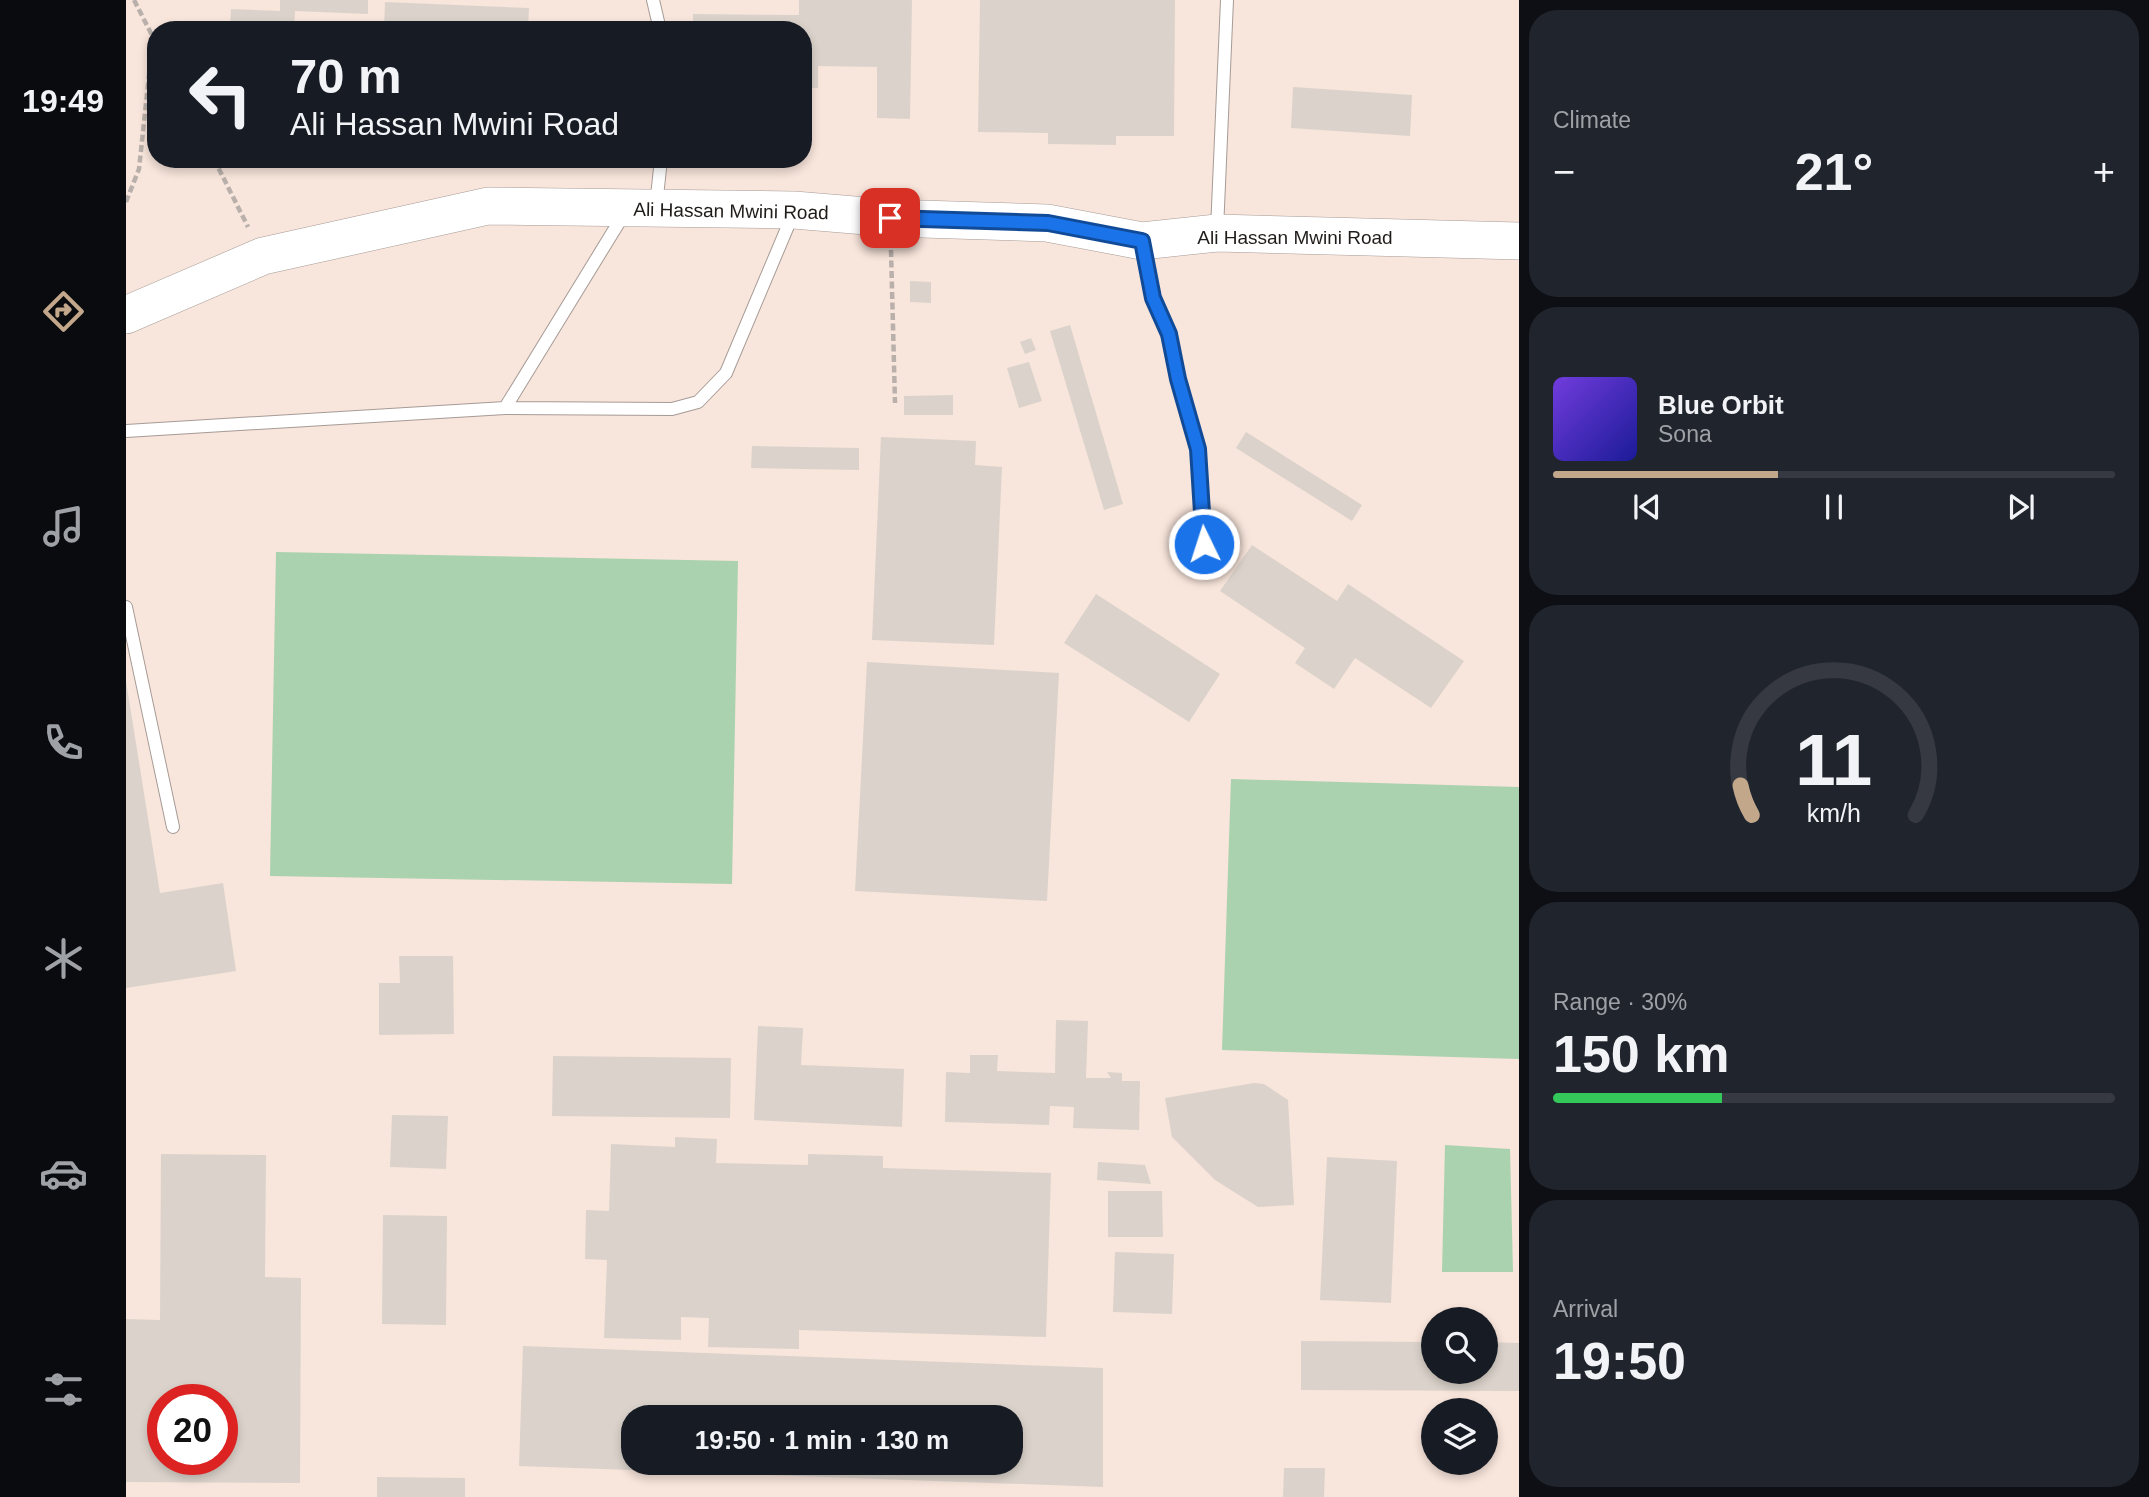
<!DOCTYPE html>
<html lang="en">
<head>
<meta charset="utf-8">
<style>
  :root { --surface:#171b24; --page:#20242c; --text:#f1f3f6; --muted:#9ea1a6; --line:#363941; --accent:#c2a78b }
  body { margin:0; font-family:Helvetica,sans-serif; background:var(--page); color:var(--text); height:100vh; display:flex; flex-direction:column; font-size:26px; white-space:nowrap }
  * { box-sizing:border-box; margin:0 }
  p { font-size:23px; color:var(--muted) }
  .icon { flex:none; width:38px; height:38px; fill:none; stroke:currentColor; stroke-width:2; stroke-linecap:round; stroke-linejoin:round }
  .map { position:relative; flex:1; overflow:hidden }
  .side { display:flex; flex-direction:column; gap:10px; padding:10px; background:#0d0f14; width:630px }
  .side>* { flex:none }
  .hud { position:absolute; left:21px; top:21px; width:665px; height:147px; border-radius:28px; box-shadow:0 4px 10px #0003; background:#171b24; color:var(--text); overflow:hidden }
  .controls { position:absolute; left:1295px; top:1307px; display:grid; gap:14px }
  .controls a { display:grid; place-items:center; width:77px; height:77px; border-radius:50%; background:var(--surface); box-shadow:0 4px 10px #0003; font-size:35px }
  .speed { position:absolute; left:21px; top:1384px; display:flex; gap:14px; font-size:35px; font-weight:700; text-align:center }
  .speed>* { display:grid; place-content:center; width:91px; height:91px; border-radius:50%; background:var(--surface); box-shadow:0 4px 10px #0003; line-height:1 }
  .speed .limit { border:10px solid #d22; background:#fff; color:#111 }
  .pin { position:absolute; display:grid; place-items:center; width:60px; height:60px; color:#fff; margin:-30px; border-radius:14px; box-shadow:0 4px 10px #0006 }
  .me { position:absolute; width:77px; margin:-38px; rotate:356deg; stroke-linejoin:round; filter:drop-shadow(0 0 5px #0008) }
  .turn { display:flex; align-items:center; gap:24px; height:147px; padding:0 28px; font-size:32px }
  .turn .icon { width:91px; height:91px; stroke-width:2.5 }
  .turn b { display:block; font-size:49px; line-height:60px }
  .big { font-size:52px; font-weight:700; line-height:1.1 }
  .side .widget { flex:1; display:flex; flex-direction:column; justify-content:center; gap:10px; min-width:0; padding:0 24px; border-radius:28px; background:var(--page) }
  .side .dial { align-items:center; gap:0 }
  .dial svg { height:182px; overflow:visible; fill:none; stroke:var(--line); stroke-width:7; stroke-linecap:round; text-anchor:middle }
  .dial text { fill:var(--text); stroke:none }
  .song { display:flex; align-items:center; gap:21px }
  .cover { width:84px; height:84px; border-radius:10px; background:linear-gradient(135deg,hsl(260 70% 55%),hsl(240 70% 35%)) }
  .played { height:7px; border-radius:4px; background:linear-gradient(90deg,var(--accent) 40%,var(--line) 40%) }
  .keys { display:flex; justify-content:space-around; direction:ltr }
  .heat { display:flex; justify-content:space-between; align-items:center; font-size:38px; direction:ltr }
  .charge { height:10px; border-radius:5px; background:linear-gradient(90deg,#34c759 30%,var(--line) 0) }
  .trip { position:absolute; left:495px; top:1405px; width:402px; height:70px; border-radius:28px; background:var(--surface); box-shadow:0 4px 10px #0003; font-weight:700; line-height:70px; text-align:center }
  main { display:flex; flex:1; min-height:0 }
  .tab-bar { display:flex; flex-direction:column; width:126px; justify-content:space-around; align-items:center; background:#090b0e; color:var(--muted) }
  .tab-bar .icon { width:49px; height:49px }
  .tab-bar .active { color:var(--accent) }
  .tab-bar b { font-size:32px; color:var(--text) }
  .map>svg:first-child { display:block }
  .built { fill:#f8e5db; fill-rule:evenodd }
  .green { fill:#aad2af }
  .building { fill:#dbd3cb; fill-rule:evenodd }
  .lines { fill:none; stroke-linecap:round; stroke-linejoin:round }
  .lane-casing { stroke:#a69b96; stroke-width:14 }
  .secondary-casing { stroke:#a69b96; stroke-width:38 }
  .path { stroke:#b9b0ab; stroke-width:4.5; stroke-dasharray:7 3.5; stroke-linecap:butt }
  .lane { stroke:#fff; stroke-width:12 }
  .secondary { stroke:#fff; stroke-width:37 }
  .route-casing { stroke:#114b97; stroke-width:18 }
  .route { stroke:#1a73e8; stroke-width:12 }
  .labels { text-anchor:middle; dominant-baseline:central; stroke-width:5; stroke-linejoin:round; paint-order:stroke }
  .street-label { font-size:19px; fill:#201c1a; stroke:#fff }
</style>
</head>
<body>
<main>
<nav class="tab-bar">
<b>19:49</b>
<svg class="icon active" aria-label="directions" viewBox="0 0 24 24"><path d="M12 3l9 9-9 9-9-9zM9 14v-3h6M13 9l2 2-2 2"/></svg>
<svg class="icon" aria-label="music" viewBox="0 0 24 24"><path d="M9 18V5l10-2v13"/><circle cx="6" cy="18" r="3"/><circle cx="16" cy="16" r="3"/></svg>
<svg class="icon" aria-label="phone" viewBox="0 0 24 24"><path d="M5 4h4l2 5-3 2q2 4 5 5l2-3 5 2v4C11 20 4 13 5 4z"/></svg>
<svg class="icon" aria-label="climate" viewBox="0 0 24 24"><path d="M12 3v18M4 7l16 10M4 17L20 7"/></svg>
<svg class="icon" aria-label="car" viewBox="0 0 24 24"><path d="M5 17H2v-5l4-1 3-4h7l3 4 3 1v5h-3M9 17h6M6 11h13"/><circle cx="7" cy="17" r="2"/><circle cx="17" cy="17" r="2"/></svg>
<svg class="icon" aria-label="filters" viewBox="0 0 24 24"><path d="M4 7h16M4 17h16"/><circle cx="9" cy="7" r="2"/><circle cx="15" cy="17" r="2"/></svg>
</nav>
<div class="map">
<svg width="1393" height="1497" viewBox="0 0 1393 1497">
  <rect width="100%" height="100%" fill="#fff3ed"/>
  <path class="built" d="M0 0H1393V1497H0ZM30 30H677V159H30ZM1307 1320H1360V1372H1307ZM37 1400H96V1460H37ZM1307 1410H1360V1463H1307ZM508 1418H886V1463H508Z"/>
  <path class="green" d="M150 552 612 561 606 884 144 876Z
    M1105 779 1393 787V1059L1096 1050Z
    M1319 1145 1384 1149 1387 1272H1316Z"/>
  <path class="building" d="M154 0H242V14L169 11 168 30H104L105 9 154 11Z
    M673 0H786L784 119 751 118V67L692 66V88H677V30H567V14L673 15Z
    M854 0H1049L1048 136H990V145L922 144V133L852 132Z
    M259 2 403 8 402 30H258Z
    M1167 87 1286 95 1284 136 1165 128Z
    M784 281 805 282V303L784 302Z
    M944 325 997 504 978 510 924 331Z
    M905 338 910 350 899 354 894 342Z
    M903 362 916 401 893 408 881 368Z
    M827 395V415H778V396Z
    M1120 432 1236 505 1226 521 1110 448Z
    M755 437 850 441 849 465 876 467 868 645 746 640Z
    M626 446 733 448V470L625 468Z
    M1126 545 1211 601 1222 584 1338 661 1305 708 1229 658 1208 689 1169 663 1179 648 1094 591Z
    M970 594 1094 674 1063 722 938 643Z
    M741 662 933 673 921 901 729 891Z
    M0 681 34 893 97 883 110 971 0 988Z
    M273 956H327L328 1034 253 1035V983H274Z
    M930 1020 962 1021 960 1078H985L981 1072 996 1073V1081H1014L1013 1130 947 1128 948 1107 924 1106 923 1125 819 1122 820 1072 844 1073V1055H872L871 1071 929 1073Z
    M632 1026 677 1028 675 1065 778 1069 776 1127 628 1120Z
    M427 1056 605 1058 604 1118 426 1116Z
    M1128 1083 1138 1084 1162 1100 1168 1205 1132 1207 1089 1180 1046 1137 1039 1098Z
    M266 1115 322 1116 320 1169 264 1167Z
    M549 1137 591 1139 590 1163 682 1165V1154L757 1156V1168L925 1173 920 1337 673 1330V1349L582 1347 583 1318 555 1317V1340L478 1338 481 1260 459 1259 460 1210 483 1211 485 1144 549 1147Z
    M35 1154 140 1155 139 1277 175 1278 174 1483 0 1482V1319L34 1320ZM37 1400H96V1460H37Z
    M1201 1157 1271 1161 1265 1303 1194 1300Z
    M972 1162 1019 1165 1025 1184 971 1180Z
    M982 1191H1036L1037 1237H982Z
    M257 1215 321 1216 320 1325 256 1324Z
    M989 1252 1048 1254 1046 1314 987 1312Z
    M1175 1341 1307 1342V1372H1360V1342L1393 1343V1391L1175 1390Z
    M397 1346 977 1368V1487L393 1466ZM508 1418H886V1463H508Z
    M1158 1468H1199L1198 1497H1157Z
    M251 1477 339 1478V1497H251Z"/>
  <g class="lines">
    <defs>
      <path id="lane" d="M527 0 534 30
        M530 206 535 159
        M1091 230 1101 0
        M1017 245 1027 298 1043 334 1052 379 1072 449 1078 544
        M379 408 498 214
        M0 431 379 408 546 409 572 402 600 373 667 214
        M0 607 47 827"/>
      <path id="secondary" d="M0 315 137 256 362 206 668 210 764 218 921 223 1016 241 1091 233 1393 241"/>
    </defs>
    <use href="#lane" class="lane-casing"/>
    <use href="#secondary" class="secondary-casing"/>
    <path class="path" d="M8 0 30 43
      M88 159 122 227
      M0 202 13 169 27 38
      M765 250 769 403"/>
    <use href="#lane" class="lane"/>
    <use href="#secondary" class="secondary"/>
  </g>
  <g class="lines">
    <defs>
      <path id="route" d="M764 218 922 223 1016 241 1027 298 1043 334 1052 379 1072 449 1078 544"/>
    </defs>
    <use href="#route" class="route-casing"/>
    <use href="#route" class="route"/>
  </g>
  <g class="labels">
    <g class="street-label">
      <text transform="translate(605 211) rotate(1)">Ali Hassan Mwini Road</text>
      <text x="1169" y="237">Ali Hassan Mwini Road</text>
    </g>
  </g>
</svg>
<div class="controls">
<a><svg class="icon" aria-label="search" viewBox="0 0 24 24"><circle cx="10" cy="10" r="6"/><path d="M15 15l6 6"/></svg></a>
<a><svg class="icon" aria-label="layers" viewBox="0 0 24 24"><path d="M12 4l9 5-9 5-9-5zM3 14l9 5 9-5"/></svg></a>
</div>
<div class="speed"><div class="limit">20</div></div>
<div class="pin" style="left:764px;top:218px;background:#d93025"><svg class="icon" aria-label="arrive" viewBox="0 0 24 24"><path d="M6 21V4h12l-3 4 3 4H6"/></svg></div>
<svg class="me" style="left:1078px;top:544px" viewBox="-20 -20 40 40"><circle r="17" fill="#1a73e8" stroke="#fff" stroke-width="3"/><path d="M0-11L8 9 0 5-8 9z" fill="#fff"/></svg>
<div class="trip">19:50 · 1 min · 130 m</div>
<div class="hud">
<div class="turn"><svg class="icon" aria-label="left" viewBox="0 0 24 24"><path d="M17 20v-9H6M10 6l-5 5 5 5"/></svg><div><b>70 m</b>Ali Hassan Mwini Road</div></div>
</div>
</div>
<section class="side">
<div class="widget"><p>Climate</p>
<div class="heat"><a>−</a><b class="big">21°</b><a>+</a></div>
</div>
<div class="widget">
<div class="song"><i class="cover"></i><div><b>Blue Orbit</b><p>Sona</p></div></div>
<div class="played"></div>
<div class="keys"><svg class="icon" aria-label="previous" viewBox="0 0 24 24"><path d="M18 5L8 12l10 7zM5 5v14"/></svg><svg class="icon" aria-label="pause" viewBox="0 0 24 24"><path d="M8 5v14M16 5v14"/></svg><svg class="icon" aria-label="next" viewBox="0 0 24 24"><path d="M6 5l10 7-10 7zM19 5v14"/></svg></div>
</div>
<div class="widget dial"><svg viewBox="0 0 100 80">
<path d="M14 69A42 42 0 1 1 86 69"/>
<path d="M14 69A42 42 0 0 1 9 56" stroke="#c2a78b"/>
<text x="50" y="56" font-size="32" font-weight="700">11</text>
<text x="50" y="72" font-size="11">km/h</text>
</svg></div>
<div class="widget"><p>Range · 30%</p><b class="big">150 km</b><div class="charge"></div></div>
<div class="widget"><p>Arrival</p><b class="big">19:50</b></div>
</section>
</main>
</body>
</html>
